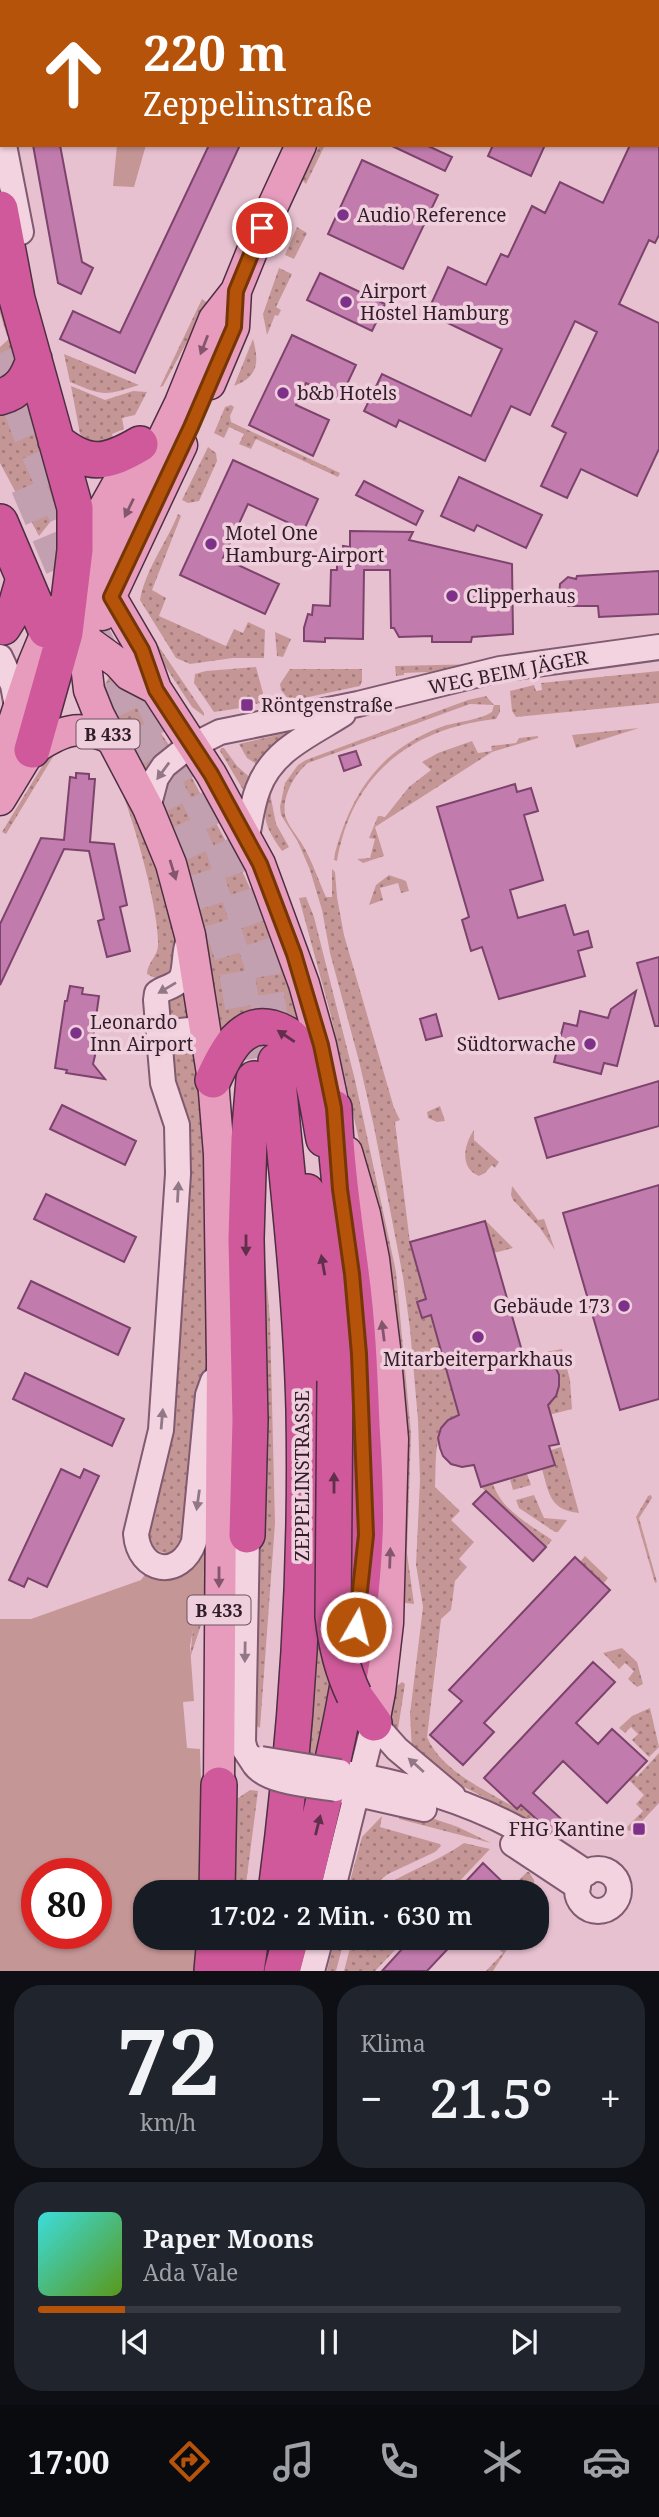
<!DOCTYPE html>
<html lang="de">
<head>
<meta charset="utf-8">
<style>
  :root { --surface:#171b24; --page:#20242c; --text:#f1f3f6; --muted:#9ea1a6; --line:#363941; --accent:#b45309 }
  body { margin:0; font-family:"Noto Serif",serif; background:var(--page); color:var(--text); height:100vh; display:flex; flex-direction:column; font-size:26px; white-space:nowrap }
  * { box-sizing:border-box; margin:0 }
  p { font-size:23px; color:var(--muted) }
  .icon { flex:none; width:38px; height:38px; fill:none; stroke:currentColor; stroke-width:2; stroke-linecap:round; stroke-linejoin:round }
  .map { position:relative; height:1971px; overflow:hidden }
  .drawer { display:flex; flex-direction:column; gap:14px; padding:14px; background:#0d0f14; flex:1 }
  .drawer>* { flex:none }
  .hud { position:absolute; left:0px; top:0px; width:660px; height:147px; box-shadow:0 2px 5px #0004; background:#b45309; color:#fff; overflow:hidden }
  .speed { position:absolute; left:21px; top:1858px; display:flex; gap:14px; font-size:35px; font-weight:700; text-align:center }
  .speed>* { display:grid; place-content:center; width:91px; height:91px; border-radius:50%; background:var(--surface); box-shadow:0 2px 5px #0004; line-height:1 }
  .speed .limit { border:10px solid #d22; background:#fff; color:#111 }
  .pin { position:absolute; display:grid; place-items:center; width:60px; height:60px; color:#fff; margin:-30px; border:4px solid #fff; border-radius:50%; box-shadow:0 2px 7px #0007 }
  .me { position:absolute; width:77px; margin:-38px; rotate:8deg; stroke-linejoin:round; filter:drop-shadow(0 0 5px #0008) }
  .turn { display:flex; align-items:center; gap:24px; height:147px; padding:0 28px; font-size:32px }
  .turn .icon { width:91px; height:91px; stroke-width:2.5 }
  .turn b { display:block; font-size:49px; line-height:60px }
  .big { font-size:52px; font-weight:600; line-height:1.1 }
  .drawer .widget { flex:1; display:flex; flex-direction:column; justify-content:center; gap:10px; min-width:0; padding:0 24px; border-radius:28px; background:var(--page) }
  .drawer .dial { align-items:center; gap:0 }
  .dial b { font-size:91px; line-height:1 }
  .song { display:flex; align-items:center; gap:21px }
  .cover { width:84px; height:84px; border-radius:10px; background:linear-gradient(135deg,hsl(180 70% 55%),hsl(90 70% 35%)) }
  .played { height:7px; border-radius:4px; background:linear-gradient(90deg,var(--accent) 15%,var(--line) 15%) }
  .keys { display:flex; justify-content:space-around; direction:ltr }
  .heat { display:flex; justify-content:space-between; align-items:center; font-size:38px; direction:ltr }
  .drawer .tiles { flex:1; display:grid; gap:14px; grid-template-columns:1fr 1fr }
  .widget:last-child { grid-column:span 2 }
  .trip { position:absolute; left:133px; top:1880px; width:416px; height:70px; border-radius:28px; background:var(--surface); box-shadow:0 2px 5px #0004; font-weight:600; line-height:70px; text-align:center }
  .menu { display:flex; height:112px; justify-content:space-around; align-items:center; background:#090b0e; color:var(--muted) }
  .menu .icon { width:49px; height:49px }
  .menu .active { color:var(--accent) }
  .menu b { font-size:32px; color:var(--text) }
  .map>svg:first-child { display:block }
  .grass { fill:url(#grass-dots) }
  .green { fill:#c59696; fill-rule:evenodd }
  .building { fill:#c27bad; stroke:#7c436c; stroke-width:2 }
  .lines { fill:none; stroke-linecap:round; stroke-linejoin:round }
  .highway-tunnel { stroke:#c3a0b0; stroke-width:35; stroke-dasharray:35 18; stroke-linecap:butt }
  .minor-casing { stroke:#7f5a70; stroke-width:28 }
  .major-casing { stroke:#4d2e43; stroke-width:33 }
  .highway-casing { stroke:#4d2e43; stroke-width:38 }
  .minor { stroke:#f4d3e1; stroke-width:24 }
  .major { stroke:#e89cbd; stroke-width:30 }
  .highway { stroke:#d0599b; stroke-width:35 }
  .minor-bridge-casing { stroke:#7f5a70; stroke-width:28; stroke-linecap:butt }
  .highway-bridge-casing { stroke:#4d2e43; stroke-width:38; stroke-linecap:butt }
  .minor-bridge { stroke:#f4d3e1; stroke-width:24 }
  .highway-bridge { stroke:#d0599b; stroke-width:35 }
  .oneway { fill:#83566c }
  .oneway2 { fill:#927886 }
  .oneway3 { fill:#612f4c }
  .route-casing { stroke:#753606; stroke-width:18 }
  .route { stroke:#b45309; stroke-width:12 }
  .poi-dot { fill:#7d3188; stroke:#f0cfdd; stroke-width:2.5 }
  .labels { text-anchor:middle; dominant-baseline:central; stroke-width:7; stroke-linejoin:round; paint-order:stroke }
  .shield { fill:#f0cfdd; stroke:#6a5260; stroke-width:2 }
  .shield-label { font-size:18px; font-weight:bold; fill:#311d2a }
  .poi-label { font-size:19px; fill:#311d2a; stroke:#f0cfdd; text-anchor:start }
  .street-label { font-size:19px; fill:#311d2a; stroke:#f0cfdd }
</style>
</head>
<body>
<div class="map">
<svg width="659" height="1971" viewBox="0 0 659 1971">
  <defs>
    <pattern id="grass-dots" width="8" height="8" patternUnits="userSpaceOnUse" patternTransform="scale(1.75)"><rect width="8" height="8" fill="#c59696"/><path d="M2 2h.1M6 6h.1" fill="none" stroke="#a17a7b" stroke-width="1.8" stroke-linecap="round"/></pattern>
  </defs>
  <rect width="100%" height="100%" fill="#e8c1d1"/>
  <path class="grass" d="M320 145H325L306 184 302 180Z
    M297 227 307 233 294 259 285 255Z
    M0 260 25 354 0 392V347L11 337 10 334 7 336 0 313Z
    M279 268 292 274 276 307 281 310 278 316 275 315 267 335 263 314Z
    M202 299 208 303 163 386 160 387Z
    M253 339C259 362 259 376 234 386Z
    M64 354 139 385C105 396 103 396 70 382Z
    M71 386 105 400 133 391 147 392 135 415 122 418 124 429 112 434 114 440C101 443 91 444 80 434Z
    M26 393 64 505 39 536 0 463V408Z
    M231 405 234 407 230 416 231 422 340 473 338 477 256 439 251 449 239 444 244 434 229 427 224 438 214 433 225 407Z
    M208 447 216 453 217 461 199 501 188 503 182 500Z
    M178 514 181 516 152 590 166 598 159 616 226 646 234 629 243 633 248 622 265 630 264 658H233L190 664 176 658 140 600C146 568 166 544 178 514Z
    M142 622 204 713V716L192 707 138 625Z
    M275 632 291 639 283 657 277 656Z
    M479 664 452 671 404 673V675L396 676 395 666Z
    M256 667 263 693 260 703 256 704 254 701 240 704 241 708 214 712 194 683 195 674 206 671Z
    M290 669H362V681L360 686 290 701 281 690 280 684Z
    M113 670 130 688 169 745 144 773 100 693Z
    M659 671V703L516 717 512 711 510 691 534 685 536 691 542 690 541 683Z
    M486 696 494 705H500V712L496 719C411 728 352 774 337 861L334 860 335 853C352 792 380 750 441 727 457 721 478 721 492 712L494 705 470 704 308 763C294 774 280 800 286 818 290 829 301 840 306 851 314 866 319 882 326 897H332V869L335 872 337 897 344 935 394 1108 400 1120 395 1122 410 1243 426 1299 417 1302 422 1317 431 1315 459 1415C431 1428 437 1459 435 1487L460 1511 451 1520 474 1542 459 1559 467 1567 455 1581 451 1610 441 1619 427 1737C442 1772 486 1790 517 1809L521 1805 559 1841 495 1803 437 1773 412 1751 410 1714 423 1607 416 1565 420 1480 418 1420 410 1329 403 1277 374 1127 359 1061 330 953 322 910 310 870 298 842 281 815 280 807 285 783 298 765 306 760 468 700Z
    M639 728 576 748 572 735Z
    M294 731 261 767 247 758 239 744Z
    M538 736V738L492 752 375 827 384 856 363 863 357 859 370 858 375 839 369 838 378 816 385 817 409 787 431 770 422 762 438 753 472 741 478 753 492 751 491 746 516 743 519 738Z
    M85 737C94 739 102 743 108 750 127 778 189 941 179 969 173 985 158 980 147 974 147 963 158 956 158 945 160 910 126 786 106 758 101 749 94 746 85 741Z
    M59 747 6 834 2 832 49 755Z
    M221 748H224L237 766 255 782 248 798 220 751Z
    M180 770 188 772 192 778 244 875 259 908 279 954 301 1026 219 1049 164 811 170 782Z
    M269 788 276 824 289 847 282 851C264 825 262 819 269 788Z
    M389 875 406 881 409 891 401 893 398 883 380 888 383 900 369 905 376 885Z
    M306 897 314 917 355 1080 396 1272 411 1434 407 1553 414 1604 398 1602 368 1180 331 1016 299 898Z
    M182 988 196 1020 168 1021 164 1010 171 993Z
    M187 1040 198 1051 202 1061 210 1344 184 1548C167 1556 158 1555 147 1539L168 1432V1050L177 1041Z
    M440 1106 445 1121 437 1122 428 1118 427 1112Z
    M474 1130V1140L499 1162 495 1168 492 1165 485 1173 479 1176C459 1168 464 1144 474 1130Z
    M512 1186 538 1220 544 1219 555 1250 540 1228 513 1200 511 1195Z
    M259 1188 270 1321 275 1523 260 1728 254 1724Z
    M485 1221H486L513 1248 494 1253Z
    M562 1349 570 1380 572 1409 541 1417 539 1409C554 1401 559 1392 559 1375L535 1356H524Z
    M561 1447 579 1513C550 1510 549 1494 542 1469L555 1465 551 1450Z
    M527 1474 531 1485 513 1490 510 1479Z
    M493 1484C502 1511 531 1525 552 1540L546 1547 481 1487Z
    M534 1495 544 1518 567 1520 558 1532H555L519 1508 516 1500Z
    M651 1495 652 1498 639 1518 657 1582 655 1583 636 1517 648 1496Z
    M207 1534 206 1610 190 1658 194 1619 204 1571Z
    M585 1556 608 1578 603 1584 580 1562Z
    M315 1591 339 1694 293 1892Z
    M622 1648 637 1662 643 1684 637 1687 628 1679 634 1671 625 1663 619 1669 603 1653Z
    M402 1682 405 1684 398 1729 395 1730 390 1723 397 1686Z
    M650 1708 659 1747 649 1757 632 1740 638 1734 631 1727 625 1733 619 1728 632 1716Z
    M659 1753V1803L633 1831 624 1830 643 1811 636 1804 644 1795 629 1780 634 1774 637 1777Z
    M250 1790 258 1791 245 1892H227L228 1805Z
    M417 1813 458 1827 491 1843 399 1819V1815Z
    M382 1816 380 1827 440 1844 441 1846 435 1852 388 1874 365 1892H347L362 1837Z
    M464 1843 490 1849 454 1887 446 1880 435 1892H376C403 1872 436 1863 464 1843Z
    M527 1872H529L534 1880 535 1892H520L526 1885 519 1880Z
    M335 1937H345L336 1971H327Z
    M353 1937H389L387 1941 396 1949 375 1971H344Z
    M501 1937H515L493 1971H486L503 1953 494 1945Z"/>
  <path class="green" d="M117 145H146L134 187 113 186Z
    M207 1534 204 1571 190 1646 194 1701 183 1702 187 1748 200 1749 202 1815 199 1892H145V1937H197L195 1971H0V1619H31L141 1580 147 1572C187 1569 194 1577 207 1534ZM37 1874H96V1934H37Z"/>
  <path class="building" d="M33 145H60L82 262 93 268 81 294 58 283Z
    M209 145H240L135 373 60 339 73 311 120 333Z
    M390 145H426L452 157 445 171Z
    M493 145H545L531 176 488 156Z
    M630 145H659V235L655 243 649 240 619 304 659 323V449L637 496 581 469 567 498 541 486 566 433 552 426 597 332 575 321 530 415 511 406 485 461 399 420 396 427 364 411 382 374 471 416 502 349 427 313 448 267 486 285 501 254 508 257 532 206 545 213 560 182 603 203Z
    M362 160 438 195 403 269 328 234Z
    M320 273 385 304 372 331 307 300Z
    M292 335 356 365 340 399 306 383 296 405 329 420 313 456 249 425Z
    M233 460 318 499 304 530 248 504 223 558 279 584 265 614 180 575Z
    M459 477 542 515 526 548 477 525 474 531 441 516Z
    M364 481 423 511 416 525 356 495Z
    M350 531 413 532 409 540 512 564 513 634 472 637 471 642H432V636L399 637 394 628H391L390 570H364L363 639 325 638V642L304 641V628L308 614 312 615 313 605 330 606 331 570H337V558H343V546L350 547Z
    M659 571V614L599 617 598 606H568L559 597 560 584 568 577 576 579 577 576Z
    M356 751 361 765 344 771 339 756Z
    M76 773 89 774V779H95L90 842 114 844 127 905 120 907 130 951 107 957 98 921 104 919 89 851 64 849 0 985V924L41 838 64 840 70 777 76 778Z
    M515 784 517 792 531 788 538 811 524 815 543 880 510 890 518 918 565 905 574 935 588 931 592 947 578 951 585 976 499 999 482 947 471 951 462 920 469 917 437 807Z
    M659 957V1026H655L637 963Z
    M70 986 83 988 82 994 99 996 93 1038 99 1039 93 1064 105 1079 66 1073 67 1070 55 1068 65 1001H67Z
    M636 991 617 1066 604 1063 601 1074 554 1062 564 1023 577 1026 580 1011 608 1018 611 1009Z
    M436 1014 442 1036 426 1040 420 1019Z
    M659 1081V1126L547 1158 535 1118Z
    M62 1105 136 1141 125 1165 50 1129Z
    M659 1185V1399L620 1410 563 1213Z
    M46 1194 136 1237 124 1262 34 1219Z
    M485 1221 524 1358 535 1356 547 1359 555 1366 559 1375V1386L556 1396 548 1405 559 1444 549 1446 555 1465 481 1487 474 1465 462 1467 451 1464 443 1456 440 1448 438 1438 441 1428 448 1420 459 1415 431 1315 422 1318 417 1302 426 1299 410 1242Z
    M31 1281 130 1328 118 1355 18 1308Z
    M25 1373 124 1419 112 1446 13 1399Z
    M61 1469 80 1478 84 1469 99 1476 47 1587 28 1578 24 1587 9 1580Z
    M486 1491 546 1547 533 1561 473 1504Z
    M575 1557 610 1590 484 1723 494 1732 463 1765 430 1735 462 1701 449 1690Z
    M593 1662 615 1682 576 1723 598 1744 612 1729 647 1761 607 1803 563 1761 533 1793 571 1828 561 1838 545 1827 521 1805 517 1809 484 1778Z
    M483 1863 513 1892H456Z
    M413 1937H459L427 1971H382Z"/>
  <g class="lines">
    <path class="highway-tunnel" d="M0 353 29 430 66 515
      M28 486 80 608 200 857 236 968 252 1064
      M152 699 223 848 262 965 276 1057"/>
    <defs>
      <path id="minor" d="M0 119 2 131
        M4 145 21 232
        M0 657 13 685 18 712
        M148 808 156 778 164 766 184 750 220 732 358 704 500 669 659 647
        M247 837C250 822 252 804 258 789 272 750 310 735 343 714
        M187 946C184 955 186 974 179 981 173 987 163 988 157 993L156 1000 163 1083 177 1125 178 1174 161 1430 136 1534C139 1573 180 1580 194 1542L208 1395 213 1381
        M161 1044 170 1032 190 1030 207 1041
        M243 1520 247 1535 243 1742 245 1750 255 1765
        M374 1723 397 1749 453 1796
        M340 1772C399 1782 461 1799 514 1827 539 1840 563 1857 587 1873
        M336 1789 424 1809
        M513 1844 578 1887
        M577 1890a21 21 0 1 1 42 0a21 21 0 1 1-42 0Z
        M332 1892 374 1723
        M312 1971 321 1937"/>
      <path id="major" d="M368 2 369 0
        M210 384 234 327 236 291
        M75 565 87 538 137 449
        M111 597 142 650 156 689 211 774 260 864 304 984 321 1045 332 1097
        M102 615 182 445
        M67 634 89 642 118 663 129 675 156 689
        M32 750C60 732 78 722 111 739
        M0 763 33 664 55 611
        M0 800 42 731
        M347 1152 365 1214 374 1259 385 1348 393 1439 388 1623 380 1692 374 1723
        M219 1785 222 1361 219 1154 213 1080 190 935 171 864 148 808 99 715 89 690 83 639 88 605 99 570 180 403 214 319 236 291 253 249 301 145"/>
      <path id="highway" d="M0 209 17 299 75 508V550L65 633 32 750
        M0 397C20 392 28 378 34 359
        M56 441C88 467 106 464 140 444
        M0 522 46 630
        M3 627 16 606 24 578
        M276 1061C287 1177 301 1293 304 1410 307 1571 297 1732 276 1892
        M213 1080C224 1057 239 1020 272 1028 283 1031 292 1036 298 1045 315 1073 318 1108 324 1139
        M307 1192 332 1312 335 1381
        M247 1535 250 1420 246 1239 249 1139 254 1079
        M354 1695 374 1723
        M217 1892 219 1785
        M302 1892C330 1776 360 1657 365 1537 367 1500 364 1462 362 1425 360 1374 358 1323 351 1272 344 1217 336 1163 334 1108
        M212 1971 215 1937
        M246 1971 251 1937
        M282 1971 291 1937"/>
    </defs>
    <use href="#minor" class="minor-casing"/>
    <use href="#major" class="major-casing"/>
    <use href="#highway" class="highway-casing"/>
    <use href="#minor" class="minor"/>
    <use href="#major" class="major"/>
    <use href="#highway" class="highway"/>
    <defs>
      <path id="minor-bridge" d="M261 1759 340 1772
        M255 1765C268 1783 314 1785 336 1789"/>
      <path id="highway-bridge" d="M335 1381 333 1616C336 1644 342 1670 354 1695"/>
    </defs>
    <use href="#minor-bridge" class="minor-bridge-casing"/>
    <use href="#highway-bridge" class="highway-bridge-casing"/>
    <use href="#minor-bridge" class="minor-bridge"/>
    <use href="#highway-bridge" class="highway-bridge"/>
  </g>
  <defs><path id="oneway-solid" d="M-6-.8H1V-3.2L6.5 0L1 3.2V.8H-6Z" transform="scale(1.75)"/></defs>
  <g class="oneway">
    <use href="#oneway-solid" transform="translate(204 345) rotate(111)"/>
    <use href="#oneway-solid" transform="translate(129 508) rotate(116)"/>
    <use href="#oneway-solid" transform="translate(173 870) rotate(73)"/>
    <use href="#oneway-solid" transform="translate(383 1331) rotate(-97)"/>
    <use href="#oneway-solid" transform="translate(390 1558) rotate(-88)"/>
    <use href="#oneway-solid" transform="translate(219 1577) rotate(90)"/>
  </g>
  <g class="oneway2">
    <use href="#oneway-solid" transform="translate(163 771) rotate(126)"/>
    <use href="#oneway-solid" transform="translate(167 988) rotate(149)"/>
    <use href="#oneway-solid" transform="translate(178 1192) rotate(-87)"/>
    <use href="#oneway-solid" transform="translate(162 1419) rotate(-85)"/>
    <use href="#oneway-solid" transform="translate(198 1500) rotate(98)"/>
    <use href="#oneway-solid" transform="translate(245 1652) rotate(91)"/>
    <use href="#oneway-solid" transform="translate(416 1765) rotate(-138)"/>
  </g>
  <g class="oneway3">
    <use href="#oneway-solid" transform="translate(286 1036) rotate(-146)"/>
    <use href="#oneway-solid" transform="translate(246 1245) rotate(90)"/>
    <use href="#oneway-solid" transform="translate(323 1265) rotate(-100)"/>
    <use href="#oneway-solid" transform="translate(334 1483) rotate(-90)"/>
    <use href="#oneway-solid" transform="translate(318 1825) rotate(-76)"/>
  </g>
  <g class="lines">
    <defs>
      <path id="route" d="M262 228 236 291 234 327 191 427 111 597 142 650 156 690 211 774 260 864 294 954 321 1045 334 1108 340 1189 352 1274 359 1354 366 1535 356 1627"/>
    </defs>
    <use href="#route" class="route-casing"/>
    <use href="#route" class="route"/>
  </g>
  <g class="poi-dot">
    <circle cx="343" cy="215" r="7"/>
    <circle cx="346" cy="302" r="7"/>
    <circle cx="283" cy="393" r="7"/>
    <circle cx="211" cy="544" r="7"/>
    <circle cx="452" cy="596" r="7"/>
    <rect x="240" y="698" width="14" height="14" rx="3.5"/>
    <circle cx="76" cy="1033" r="7"/>
    <circle cx="590" cy="1044" r="7"/>
    <circle cx="624" cy="1306" r="7"/>
    <circle cx="478" cy="1337" r="7"/>
    <rect x="632" y="1822" width="14" height="14" rx="3.5"/>
  </g>
  <g class="labels">
    <g class="shield">
      <rect x="76.5" y="719.5" width="63" height="29" rx="5"/>
      <rect x="187.5" y="1595.5" width="63" height="29" rx="5"/>
    </g>
    <g class="shield-label">
      <text x="108" y="734">B 433</text>
      <text x="219" y="1610">B 433</text>
    </g>
    <g class="poi-label">
      <text x="357" y="215">Audio Reference</text>
      <text x="360" y="291">Airport<tspan x="360" dy="22">Hostel Hamburg</tspan></text>
      <text x="297" y="393">b&amp;b Hotels</text>
      <text x="225" y="533">Motel One<tspan x="225" dy="22">Hamburg-Airport</tspan></text>
      <text x="466" y="596">Clipperhaus</text>
      <text x="261" y="705">Röntgenstraße</text>
      <text x="90" y="1022">Leonardo<tspan x="90" dy="22">Inn Airport</tspan></text>
      <text x="576" y="1044" text-anchor="end">Südtorwache</text>
      <text x="610" y="1306" text-anchor="end">Gebäude 173</text>
      <text x="478" y="1359" text-anchor="middle">Mitarbeiterparkhaus</text>
      <text x="625" y="1829" text-anchor="end">FHG Kantine</text>
    </g>
    <g class="street-label">
      <text transform="translate(508 672) rotate(-11)">WEG BEIM JÄGER</text>
      <text transform="translate(302 1476) rotate(-90)">ZEPPELINSTRASSE</text>
    </g>
  </g>
</svg>
<div class="speed"><div class="limit">80</div></div>
<div class="pin" style="left:262px;top:228px;background:#d93025"><svg class="icon" aria-label="arrive" viewBox="0 0 24 24"><path d="M6 21V4h12l-3 4 3 4H6"/></svg></div>
<svg class="me" style="left:356px;top:1627px" viewBox="-20 -20 40 40"><circle r="17" fill="#b45309" stroke="#fff" stroke-width="3"/><path d="M0-11L8 9 0 5-8 9z" fill="#fff"/></svg>
<div class="trip">17:02 · 2 Min. · 630 m</div>
<div class="hud">
<div class="turn"><svg class="icon" aria-label="ahead" viewBox="0 0 24 24"><path d="M12 20V5M6 11l6-6 6 6"/></svg><div><b>220 m</b>Zeppelinstraße</div></div>
</div>
</div>
<section class="drawer">
<div class="tiles">
<div class="widget dial"><b>72</b><p>km/h</p></div>
<div class="widget"><p>Klima</p>
<div class="heat"><a>−</a><b class="big">21.5°</b><a>+</a></div>
</div>
<div class="widget">
<div class="song"><i class="cover"></i><div><b>Paper Moons</b><p>Ada Vale</p></div></div>
<div class="played"></div>
<div class="keys"><svg class="icon" aria-label="previous" viewBox="0 0 24 24"><path d="M18 5L8 12l10 7zM5 5v14"/></svg><svg class="icon" aria-label="pause" viewBox="0 0 24 24"><path d="M8 5v14M16 5v14"/></svg><svg class="icon" aria-label="next" viewBox="0 0 24 24"><path d="M6 5l10 7-10 7zM19 5v14"/></svg></div>
</div>
</div>
</section>
<nav class="menu">
<b>17:00</b>
<svg class="icon active" aria-label="directions" viewBox="0 0 24 24"><path d="M12 3l9 9-9 9-9-9zM9 14v-3h6M13 9l2 2-2 2"/></svg>
<svg class="icon" aria-label="music" viewBox="0 0 24 24"><path d="M9 18V5l10-2v13"/><circle cx="6" cy="18" r="3"/><circle cx="16" cy="16" r="3"/></svg>
<svg class="icon" aria-label="phone" viewBox="0 0 24 24"><path d="M5 4h4l2 5-3 2q2 4 5 5l2-3 5 2v4C11 20 4 13 5 4z"/></svg>
<svg class="icon" aria-label="climate" viewBox="0 0 24 24"><path d="M12 3v18M4 7l16 10M4 17L20 7"/></svg>
<svg class="icon" aria-label="car" viewBox="0 0 24 24"><path d="M5 17H2v-5l4-1 3-4h7l3 4 3 1v5h-3M9 17h6M6 11h13"/><circle cx="7" cy="17" r="2"/><circle cx="17" cy="17" r="2"/></svg>
</nav>
</body>
</html>
